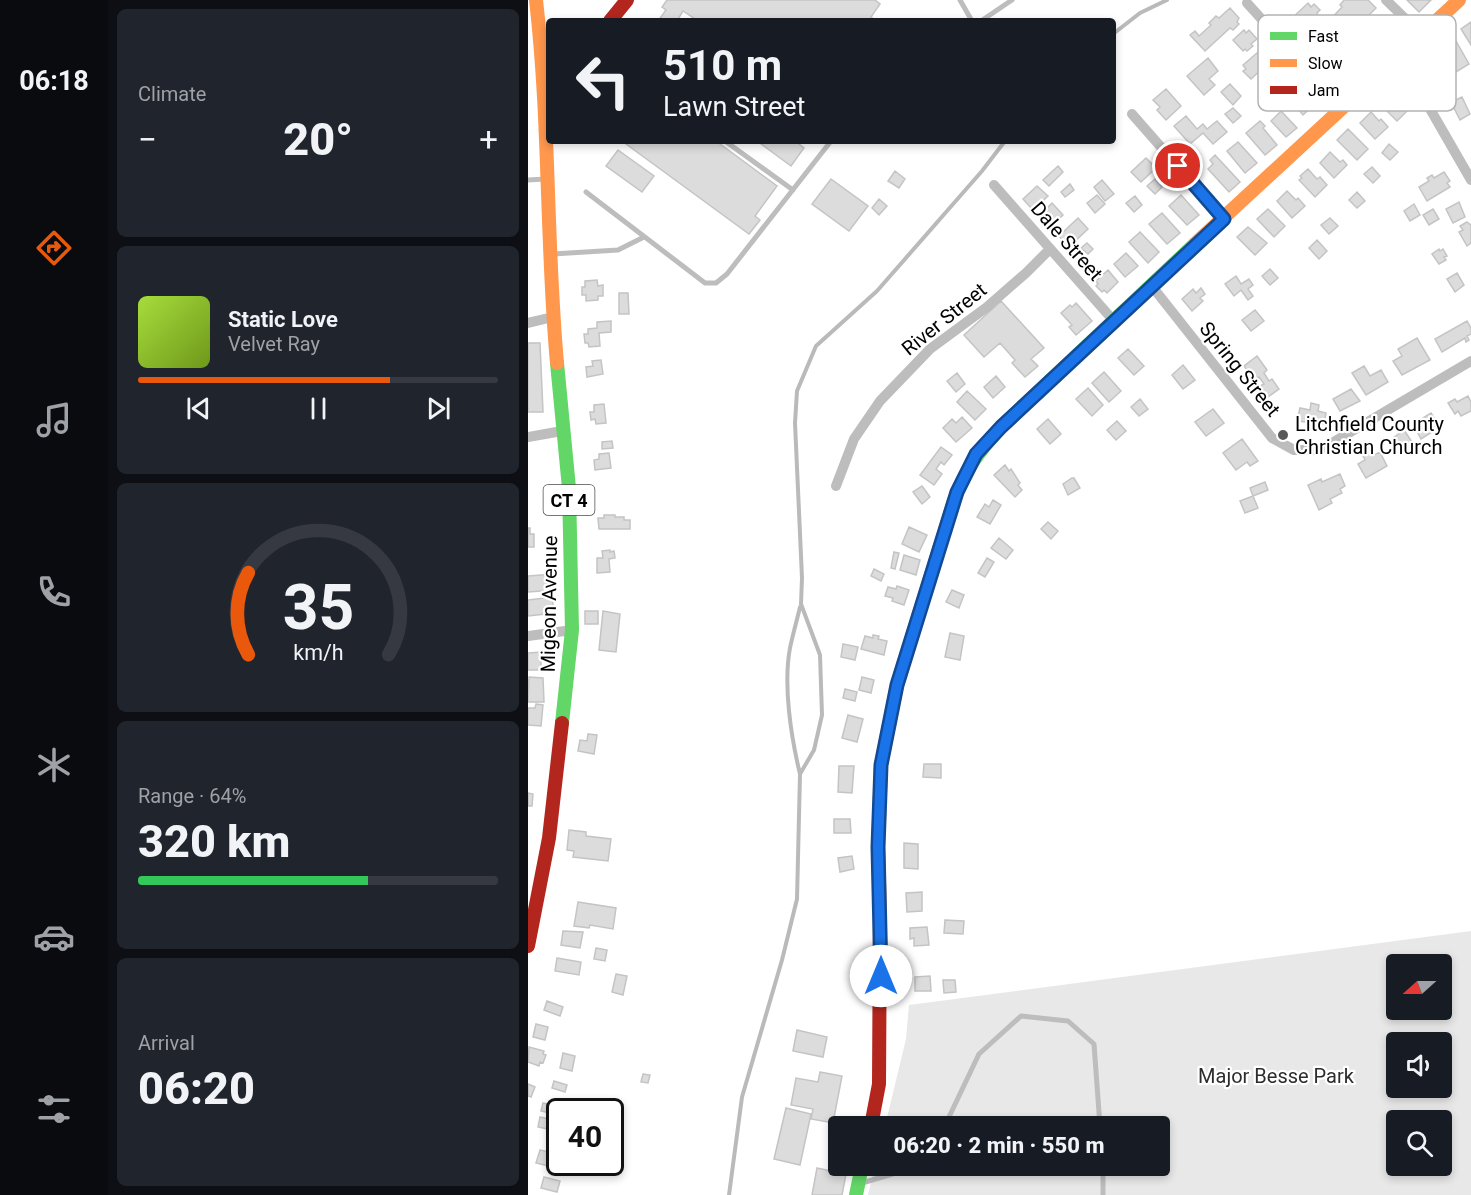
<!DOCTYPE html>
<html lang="en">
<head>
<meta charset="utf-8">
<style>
  :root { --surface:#171b24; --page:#20242c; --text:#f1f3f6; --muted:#9ea1a6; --line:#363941; --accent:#ea580c }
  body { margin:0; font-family:Roboto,sans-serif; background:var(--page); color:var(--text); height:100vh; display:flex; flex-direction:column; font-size:22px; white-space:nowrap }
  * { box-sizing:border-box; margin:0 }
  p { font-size:20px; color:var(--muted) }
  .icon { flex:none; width:33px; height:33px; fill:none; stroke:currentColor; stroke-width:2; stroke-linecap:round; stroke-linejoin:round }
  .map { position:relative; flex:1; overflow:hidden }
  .side { display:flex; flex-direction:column; gap:9px; padding:9px; background:#0d0f14; width:420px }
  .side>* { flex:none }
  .hud { position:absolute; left:18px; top:18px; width:570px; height:126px; border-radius:6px; box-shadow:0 3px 9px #0003; background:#171b24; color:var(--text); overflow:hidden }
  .needle { width:39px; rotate:249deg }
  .tools { position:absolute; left:858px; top:954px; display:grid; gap:12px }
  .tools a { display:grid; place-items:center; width:66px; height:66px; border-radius:6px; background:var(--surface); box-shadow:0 3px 9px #0003; font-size:30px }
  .speed { position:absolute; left:18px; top:1098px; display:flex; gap:12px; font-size:30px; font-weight:700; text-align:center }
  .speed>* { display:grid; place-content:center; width:78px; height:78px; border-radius:50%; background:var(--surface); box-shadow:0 3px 9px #0003; line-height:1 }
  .speed .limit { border:3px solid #111; border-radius:9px; background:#fff; color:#111 }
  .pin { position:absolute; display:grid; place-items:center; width:51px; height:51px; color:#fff; margin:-26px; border:3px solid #fff; border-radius:50%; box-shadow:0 2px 6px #0007 }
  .me { position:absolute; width:66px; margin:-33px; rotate:0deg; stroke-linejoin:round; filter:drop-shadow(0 0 4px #0008) }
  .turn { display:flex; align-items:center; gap:21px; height:126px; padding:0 18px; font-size:27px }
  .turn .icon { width:78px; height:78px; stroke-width:2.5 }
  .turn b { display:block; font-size:42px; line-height:51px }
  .big { font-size:45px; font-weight:800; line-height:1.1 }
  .side .widget { flex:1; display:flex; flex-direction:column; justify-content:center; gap:9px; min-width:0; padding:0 21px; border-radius:9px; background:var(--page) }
  .side .dial { align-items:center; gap:0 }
  .dial svg { height:156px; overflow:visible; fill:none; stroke:var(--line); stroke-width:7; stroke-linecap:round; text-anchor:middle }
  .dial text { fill:var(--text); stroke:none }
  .song { display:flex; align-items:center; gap:18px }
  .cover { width:72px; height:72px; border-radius:9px; background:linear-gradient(135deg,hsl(80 70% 55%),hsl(80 70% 35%)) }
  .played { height:6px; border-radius:3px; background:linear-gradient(90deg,var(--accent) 70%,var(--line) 70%) }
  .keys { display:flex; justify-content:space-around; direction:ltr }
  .heat { display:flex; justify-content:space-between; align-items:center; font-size:33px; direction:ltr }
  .charge { height:9px; border-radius:4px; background:linear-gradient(90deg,#34c759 64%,var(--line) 0) }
  .trip { position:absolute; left:300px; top:1116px; width:342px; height:60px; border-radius:6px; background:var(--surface); box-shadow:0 3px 9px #0003; font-weight:800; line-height:60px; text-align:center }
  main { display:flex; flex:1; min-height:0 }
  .menu { display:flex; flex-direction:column; width:108px; justify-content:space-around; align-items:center; background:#090b0e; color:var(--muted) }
  .menu .icon { width:42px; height:42px }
  .menu .current { color:var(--accent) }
  .menu b { font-size:27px; color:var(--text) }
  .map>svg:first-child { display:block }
  .green { fill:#e8e8e8; fill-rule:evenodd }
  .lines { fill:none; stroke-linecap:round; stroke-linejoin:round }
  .stream { stroke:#bababa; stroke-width:4 }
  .building { fill:#dcdcdc; stroke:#c4c4c4; stroke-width:1.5 }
  .lane { stroke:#bdbdbd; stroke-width:5 }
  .street { stroke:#bdbdbd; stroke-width:10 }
  .fast { stroke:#63d668; stroke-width:14 }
  .slow { stroke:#ff974d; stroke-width:14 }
  .jam { stroke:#b3261e; stroke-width:14 }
  .route-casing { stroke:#114b97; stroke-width:15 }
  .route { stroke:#1a73e8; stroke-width:10 }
  .poi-dot { fill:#595959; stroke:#fff; stroke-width:2 }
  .labels { text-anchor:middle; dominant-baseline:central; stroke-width:4.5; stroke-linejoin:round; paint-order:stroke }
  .shield { fill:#fff; stroke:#4c4c4c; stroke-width:1.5 }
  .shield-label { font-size:18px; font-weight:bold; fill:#000 }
  .street-label { font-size:20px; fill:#000; stroke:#fff }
  .poi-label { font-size:20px; fill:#000; stroke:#fff; text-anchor:start }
  .park-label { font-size:20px; fill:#2d2d2d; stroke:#fff }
  .key { fill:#fff; stroke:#b2b2b2; stroke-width:1.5 }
  .key-label { font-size:16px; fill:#000 }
</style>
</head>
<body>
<main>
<nav class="menu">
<b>06:18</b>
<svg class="icon current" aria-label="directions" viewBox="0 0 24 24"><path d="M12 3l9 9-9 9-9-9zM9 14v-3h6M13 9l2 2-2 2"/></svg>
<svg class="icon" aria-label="music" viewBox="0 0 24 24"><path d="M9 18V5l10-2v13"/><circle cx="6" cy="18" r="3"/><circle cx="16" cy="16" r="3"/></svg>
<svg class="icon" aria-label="phone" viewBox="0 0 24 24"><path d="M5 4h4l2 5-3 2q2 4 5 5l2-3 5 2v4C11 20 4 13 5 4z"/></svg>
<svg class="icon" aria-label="climate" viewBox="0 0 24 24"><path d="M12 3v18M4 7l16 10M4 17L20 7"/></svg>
<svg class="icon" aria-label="car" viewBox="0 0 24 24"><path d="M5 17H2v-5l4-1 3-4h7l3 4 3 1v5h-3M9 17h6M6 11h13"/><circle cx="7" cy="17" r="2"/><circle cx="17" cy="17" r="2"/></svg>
<svg class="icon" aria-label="filters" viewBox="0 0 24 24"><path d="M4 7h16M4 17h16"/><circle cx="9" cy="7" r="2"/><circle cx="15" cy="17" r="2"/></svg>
</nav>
<section class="side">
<div class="widget"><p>Climate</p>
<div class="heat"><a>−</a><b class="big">20°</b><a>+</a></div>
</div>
<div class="widget">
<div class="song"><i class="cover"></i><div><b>Static Love</b><p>Velvet Ray</p></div></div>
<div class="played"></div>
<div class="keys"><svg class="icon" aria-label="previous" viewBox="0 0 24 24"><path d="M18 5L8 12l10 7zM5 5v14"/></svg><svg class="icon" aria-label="pause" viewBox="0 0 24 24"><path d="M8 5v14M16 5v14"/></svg><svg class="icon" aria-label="next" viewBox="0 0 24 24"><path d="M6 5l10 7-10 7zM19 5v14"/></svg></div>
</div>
<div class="widget dial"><svg viewBox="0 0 100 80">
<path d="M14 69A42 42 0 1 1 86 69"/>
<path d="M14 69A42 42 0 0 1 14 27" stroke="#ea580c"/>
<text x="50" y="56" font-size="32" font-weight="700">35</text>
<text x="50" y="72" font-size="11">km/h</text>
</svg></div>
<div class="widget"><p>Range · 64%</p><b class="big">320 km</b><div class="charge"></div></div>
<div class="widget"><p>Arrival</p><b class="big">06:20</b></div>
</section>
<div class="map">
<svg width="943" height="1195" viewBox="0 0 943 1195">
  <rect width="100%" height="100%" fill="#fff"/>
  <path class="green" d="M943 931V1195H340L347 1166H632V1126H357L378 1039 381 1005ZM868 964H914V1010H868ZM868 1042H914V1088H868ZM868 1120H914V1166H868Z"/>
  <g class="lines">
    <path class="stream" d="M585 34 612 13 639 0
      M272 774C263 737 255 685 262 648 265 634 269 620 272 607
      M201 1195 214 1097 254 960 269 899 272 774 286 750 294 715 292 655 273 604 274 578 267 423 269 391 288 346 349 291 454 171 477 141"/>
  </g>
  <path class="building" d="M139 0H347L352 4 343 17 348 21H170L155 11 150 19 153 21H130L138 10 134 7Z
    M816 0H840L848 8 826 30 814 19V23L805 33 797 25 814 7 812 5Z
    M879 0H903L891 12Z
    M780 3 783 7 786 4 792 10 789 13 790 15 770 34 760 22Z
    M702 8 711 18 709 22 711 24 705 30 702 28 677 51 662 35 667 31 671 36 683 25 681 23 688 16 691 18Z
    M943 22V45L933 29Z
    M716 30 718 33 721 30 729 39 723 44 725 46 719 51 717 49 715 51 705 40Z
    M928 41 941 64 928 72 914 49Z
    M736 47 746 58 723 79 715 71 718 69 715 65Z
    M680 58 690 71 681 79 687 85 676 95 659 76Z
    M755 78 768 93 772 89 786 105 775 115 766 104 763 107 745 87Z
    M702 84 713 96 705 105 693 92Z
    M638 89 653 106 638 120 629 110 632 107 625 100Z
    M861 92 879 111 869 121 850 102Z
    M934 97 942 114 932 120 923 102Z
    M705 108 713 116 705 123 697 114Z
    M753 111 769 128 758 137 743 121Z
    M843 112 851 121 853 119 860 127 847 139 832 123Z
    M658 116 669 129 675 124 679 129 689 121 699 132 685 144 675 133 662 144 646 126Z
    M732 121 737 126 735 128 749 145 737 155 718 133Z
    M820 129 840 149 829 160 809 140Z
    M94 141H188L249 186 227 216 232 220 221 234Z
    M229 141H267L276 148 263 166Z
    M710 142 729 163 717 173 699 151Z
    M861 144 870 152 862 160 854 153Z
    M90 150 126 176 114 192 78 166Z
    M802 152 812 162 815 160 819 165 806 178 792 163Z
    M687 155 712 182 701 192 680 169 685 164 682 160Z
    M618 158 628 168 613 182 603 172Z
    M530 166 535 172 521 186 515 180Z
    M844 167 852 176 845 183 836 174Z
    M780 169 789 179 792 177 799 185 787 197 771 180 774 178 772 176Z
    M367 171 377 179 371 188 360 181Z
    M916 172 922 181 919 183 922 187 899 201 891 187 901 181 899 178 904 175 906 178Z
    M303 179 340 206 321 231 284 204Z
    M627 179 634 187 627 194 619 186Z
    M574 180 586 194 577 201 566 187Z
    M542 184 546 190 537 197 533 192Z
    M509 186 520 196 505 210 495 199Z
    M759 191 768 200 770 198 777 206 764 218 749 201Z
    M829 192 837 201 829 208 821 200Z
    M569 195 577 204 567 213 559 203Z
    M653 195 671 215 659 225 641 206Z
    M607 196 614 205 606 212 598 203Z
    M351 199 359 206 351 215 344 208Z
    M931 202 937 217 925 223 918 209Z
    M524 203 535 215 522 228 511 216Z
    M886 204 892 215 882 221 876 211Z
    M740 209 757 226 746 237 729 219Z
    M905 209 911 219 901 225 895 215Z
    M634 213 652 233 639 244 621 224Z
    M550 218 560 229 541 247 531 236Z
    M802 218 810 226 801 234 793 225Z
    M939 222 943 225V243L939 246 931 232 935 230 932 226Z
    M720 227 739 243 727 255 709 237Z
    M612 232 631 252 620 263 601 242Z
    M789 240 799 251 791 259 781 248Z
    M559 243 565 249 560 254 553 248Z
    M911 249 912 251 915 249 919 256 916 257 918 260 911 264 904 254Z
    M598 253 610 266 597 277 586 264Z
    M742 269 750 278 742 285 734 276Z
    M580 270 590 282 579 293 576 290 574 292 568 286 570 284 568 281Z
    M929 273 936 285 927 292 919 279Z
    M708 276 713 284 721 279 725 285 720 289 725 296 720 300 713 290 706 296 697 284Z
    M69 280 70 286 75 285V296H70V300L58 301V295H54V287H57V281Z
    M673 288 677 294 672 298 675 301 664 311 654 299 665 289 668 293Z
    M91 293H100L101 314H91Z
    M473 301 516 348 503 359 510 366 497 377 484 363 487 360 472 343 456 357 436 335Z
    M548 303 564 321 548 335 541 327 544 325 533 313 542 305 544 307Z
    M727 310 736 321 723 331 714 320Z
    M83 321V332L71 333 72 346 61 347 60 343H57L56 334H60V329L69 328V322Z
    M939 321 943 328V334L939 336 941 340 938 342 937 338 914 352 907 339Z
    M889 338 902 360 874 375 865 361 874 356 870 349Z
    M0 343H12L15 412H0Z
    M600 349 616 366 606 375 590 358Z
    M729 356 739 370 736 373 741 381 744 379 751 389 740 397 732 386 736 384 731 377 726 380 716 366Z
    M73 360 75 374 59 377 58 367 65 366 64 361Z
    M655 365 667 380 655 389 644 375Z
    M836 366 842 376 853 370 860 382 838 395 824 373Z
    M576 372 593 391 581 402 564 383Z
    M429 373 437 384 428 392 419 381Z
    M468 376 477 387 465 398 456 387Z
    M560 388 575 405 564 416 548 399Z
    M823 389 832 401 812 411 805 399Z
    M439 391 458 409 447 420 429 402Z
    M940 396 943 402V411L933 416 930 411 927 414 920 403 927 399 929 402Z
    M612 399 620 409 611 416 603 407Z
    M783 403 791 405 790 411 798 413 796 424 769 421 772 408 782 410Z
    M76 404 78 423 68 424 67 419 63 420 62 412H66V405Z
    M685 409 696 423 678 436 667 422Z
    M903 413 912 427 893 439 885 424Z
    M434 417 444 428 428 442 415 428 424 419 428 423Z
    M520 419 533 434 522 444 509 429Z
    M589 421 598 431 588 440 579 430Z
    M876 430 886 445 874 452 865 438Z
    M714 439 730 461 722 466 719 462 708 470 695 453Z
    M84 441 85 448 74 449V442Z
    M840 442 846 455 852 452 859 466 838 478 830 464 837 460 831 447Z
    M413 447 424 455 416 465 413 462 408 469 414 474 406 485 392 475Z
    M81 453 83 468 67 470 66 460 71 459V454Z
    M477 465 481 471 483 469 492 483 490 485 494 490 487 497 466 475Z
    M812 474 817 486 812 489 814 493 802 499 804 503 791 510 780 485 793 479 794 482Z
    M544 478H546L552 488 540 495 535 484Z
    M737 482 740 490 725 496 722 488Z
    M394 486 402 497 394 504 385 492Z
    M725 496 730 508 717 513 712 501Z
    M465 500 473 505 462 524 449 517 457 504 461 507Z
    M76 515H87V517H96V520H102V529H71L70 518H76Z
    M520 522 530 531 523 539 513 529Z
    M381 527 399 535 391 552 374 544Z
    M0 528H2V534H6V547H0Z
    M471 538 485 550 478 559 463 548Z
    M82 550V552L86 551 87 558 81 559 82 572 69 573V558H75L74 551Z
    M366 552 371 553 367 569 363 568Z
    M376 555 392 560 388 575 372 570Z
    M459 558 466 562 457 577 450 573Z
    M346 569 356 574 353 581 343 576Z
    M25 574 26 590 0 592V576Z
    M369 586 381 590 376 605 364 601 365 598 357 596 360 587 368 589Z
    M424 590 436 595 431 608 418 602Z
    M24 597 26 613 0 616V600Z
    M57 611H70V624H57Z
    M75 611 92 614 88 652 71 650Z
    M422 633 436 636 432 660 417 657Z
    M345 635 351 636 350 639 359 641 356 655 333 649 337 636 345 638Z
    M315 644 330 647 327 660 313 657Z
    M13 652V670H0V653Z
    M1 677 15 678 16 702H0Z
    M334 677 346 680 343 693 331 690Z
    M317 689 329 692 327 701 315 698Z
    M8 704 15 705 13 726 0 725V708H7Z
    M320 715 335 719 329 742 314 738Z
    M60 734 69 735 66 754 50 751 52 740 59 741Z
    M396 764H413V778L395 777Z
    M311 766H326L324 793 310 792Z
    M0 793 5 794 4 806H0Z
    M306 819H322L323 833H306Z
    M41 830 58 832V836L83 839 80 861 45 857 46 851 39 850Z
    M376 843 390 844V869L376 868Z
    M324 856 326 869 312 872 310 858Z
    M394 892V911L379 912 378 893Z
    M50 902 88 908 85 929 62 925 61 928 46 926Z
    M417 920 436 921 435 934 416 933Z
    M399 927 401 945 386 946V938L382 939V928Z
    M35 931 55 932 52 948 33 945Z
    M68 948 79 950 77 961 66 959Z
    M29 958 53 962 51 975 27 971Z
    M88 974 99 976 95 995 84 992Z
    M402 976 403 991H387V977Z
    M415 980H427L428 992 416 993Z
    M19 1001 35 1007 32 1016 16 1010Z
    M8 1024 20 1027 17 1040 5 1037Z
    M269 1030 299 1037 295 1057 265 1051Z
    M1 1047 16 1051 15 1054 18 1055 15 1063 12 1062 11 1066 0 1062Z
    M35 1053 47 1056 44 1071 32 1068Z
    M292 1072 314 1076 305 1123 283 1119 285 1109 263 1105 268 1078 290 1082Z
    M115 1074 122 1075 120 1083 113 1082Z
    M26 1081 39 1085 37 1092 24 1088Z
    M0 1084 7 1087 3 1097 0 1096Z
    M15 1103 28 1106 26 1114 13 1111Z
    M258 1108 283 1114 272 1165 246 1159Z
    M12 1117 31 1121 29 1131 10 1127Z
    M12 1150 22 1152 21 1158 30 1162 29 1168 8 1163Z
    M289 1168 318 1174 314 1195H284Z
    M16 1177 32 1181 29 1192 13 1188Z"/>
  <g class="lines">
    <path class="lane" d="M432 0 444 21
      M453 21 484 0
      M197 141 265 190
      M0 180 18 179
      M58 192 177 283H188L199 274 303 141
      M25 254 90 250 116 237
      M414 1126 420 1119 451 1054 493 1016 540 1021 566 1044 572 1126
      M334 1183 378 1170 382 1166
      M575 1195V1166"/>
    <path class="street" d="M858 0 893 34
      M719 3 814 108
      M871 55 943 180
      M604 114 696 219
      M466 185 585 320
      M623 285 744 438 766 450H792L943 361
      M0 323 25 317
      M0 437 34 431
      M308 486 326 439 352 401 402 349 459 307 498 273 521 250
      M0 636 44 630"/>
    <path class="fast" d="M29 363 41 488 44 630 34 723
      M425 504C436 471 450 452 473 427L667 244
      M328 1195 334 1166"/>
    <path class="slow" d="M8 0C22 121 18 242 29 363
      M667 244 931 0
      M352 913 350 847 353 765 369 685 425 504"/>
    <path class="jam" d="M82 21 99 0
      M0 946 21 838 34 723
      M343 1126 351 1084 352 913"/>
  </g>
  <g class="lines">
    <defs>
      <path id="route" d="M353 976 350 847 353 765 369 685 429 492 448 454 473 427 696 219 650 166"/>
    </defs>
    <use href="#route" class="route-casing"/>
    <use href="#route" class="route"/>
  </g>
  <circle class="poi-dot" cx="755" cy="435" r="6"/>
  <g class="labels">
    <rect class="shield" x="15.5" y="485" width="51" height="30" rx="4.5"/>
    <g class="shield-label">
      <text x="41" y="500">CT 4</text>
    </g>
    <g class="street-label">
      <text transform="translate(539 241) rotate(49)">Dale Street</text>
      <text transform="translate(416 319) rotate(-39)">River Street</text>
      <text transform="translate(712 369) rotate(51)">Spring Street</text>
      <text transform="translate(21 604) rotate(-89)">Migeon Avenue</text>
    </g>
    <g class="poi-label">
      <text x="767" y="424">Litchfield County<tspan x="767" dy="23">Christian Church</tspan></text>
    </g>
    <g class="park-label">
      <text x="748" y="1076">Major Besse Park</text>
    </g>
  </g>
  <rect x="730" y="15" width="198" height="96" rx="9" class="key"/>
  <rect x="742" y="32" width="27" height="8" fill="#63d668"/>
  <rect x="742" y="59" width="27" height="8" fill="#ff974d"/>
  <rect x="742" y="86" width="27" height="8" fill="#b3261e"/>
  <g class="key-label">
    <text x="780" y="42">Fast</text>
    <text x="780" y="69">Slow</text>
    <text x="780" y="96">Jam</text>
  </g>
</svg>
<div class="tools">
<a><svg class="needle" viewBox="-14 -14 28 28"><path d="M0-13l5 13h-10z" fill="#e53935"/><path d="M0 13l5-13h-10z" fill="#9ea1a6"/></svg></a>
<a><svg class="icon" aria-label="sound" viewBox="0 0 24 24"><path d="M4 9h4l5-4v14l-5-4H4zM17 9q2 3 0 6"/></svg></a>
<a><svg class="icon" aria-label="search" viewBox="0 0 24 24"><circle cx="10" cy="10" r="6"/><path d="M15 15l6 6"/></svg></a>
</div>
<div class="speed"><div class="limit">40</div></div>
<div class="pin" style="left:650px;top:166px;background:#d93025"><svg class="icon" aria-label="arrive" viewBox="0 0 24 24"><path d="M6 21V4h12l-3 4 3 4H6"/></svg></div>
<svg class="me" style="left:353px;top:976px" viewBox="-20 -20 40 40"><circle r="19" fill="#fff"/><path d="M0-13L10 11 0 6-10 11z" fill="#1a73e8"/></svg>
<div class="trip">06:20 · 2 min · 550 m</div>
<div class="hud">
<div class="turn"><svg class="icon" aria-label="left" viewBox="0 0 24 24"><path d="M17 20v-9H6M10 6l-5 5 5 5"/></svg><div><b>510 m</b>Lawn Street</div></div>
</div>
</div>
</main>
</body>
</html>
